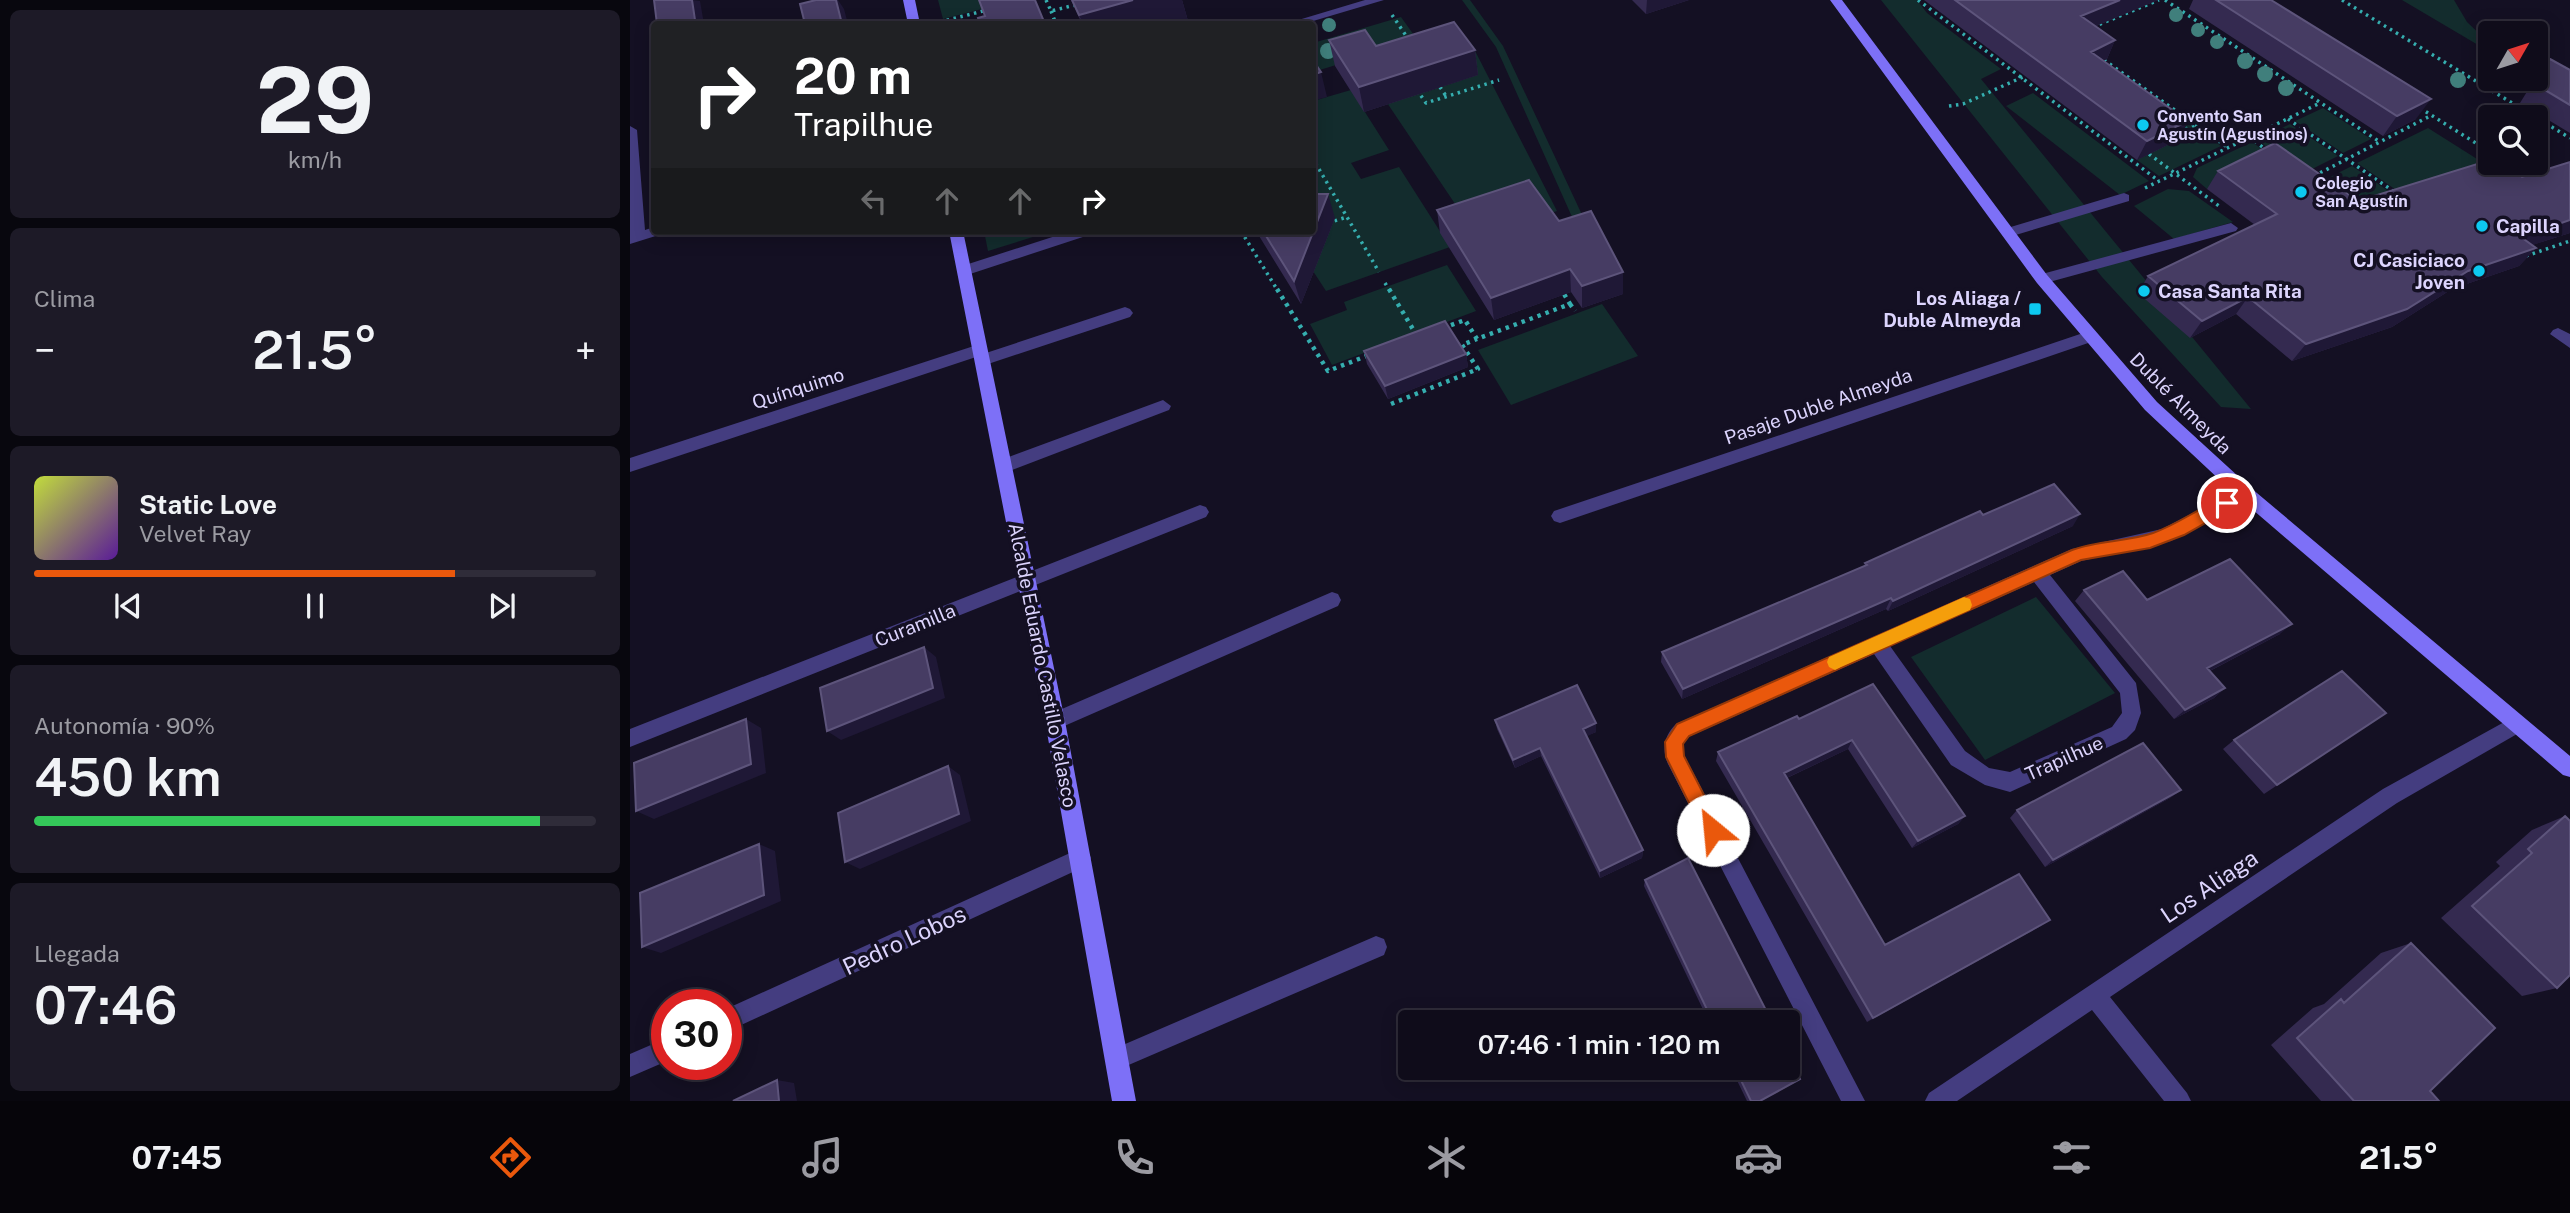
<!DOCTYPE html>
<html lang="es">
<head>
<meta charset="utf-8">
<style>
  :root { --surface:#0f0c1a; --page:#1d1a27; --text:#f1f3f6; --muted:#9b9ba2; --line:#2f2c39; --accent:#ea580c }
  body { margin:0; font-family:"Public Sans",sans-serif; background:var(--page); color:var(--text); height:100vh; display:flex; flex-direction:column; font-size:26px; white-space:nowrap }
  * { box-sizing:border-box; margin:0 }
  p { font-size:23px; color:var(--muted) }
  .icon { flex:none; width:38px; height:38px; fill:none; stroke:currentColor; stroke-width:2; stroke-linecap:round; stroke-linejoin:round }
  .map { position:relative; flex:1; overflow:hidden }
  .drawer { display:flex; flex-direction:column; gap:10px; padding:10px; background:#08070e; width:630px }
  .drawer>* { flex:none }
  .guide { position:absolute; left:21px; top:21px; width:665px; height:214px; border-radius:7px; box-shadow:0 4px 18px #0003,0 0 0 2px var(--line); background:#202124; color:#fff; overflow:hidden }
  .needle { width:46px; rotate:51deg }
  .controls { position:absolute; left:1848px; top:21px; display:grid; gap:14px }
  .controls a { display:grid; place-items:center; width:70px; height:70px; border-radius:7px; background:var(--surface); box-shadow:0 4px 18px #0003,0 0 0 2px var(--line); font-size:35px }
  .speed { position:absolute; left:21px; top:989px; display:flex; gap:14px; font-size:35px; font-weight:700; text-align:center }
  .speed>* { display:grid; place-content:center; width:91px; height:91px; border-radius:50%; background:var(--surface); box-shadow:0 4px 18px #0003,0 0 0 2px var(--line); line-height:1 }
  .speed .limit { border:10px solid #d22; background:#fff; color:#111 }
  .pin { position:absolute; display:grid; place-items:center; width:60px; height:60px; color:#fff; margin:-30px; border:4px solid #fff; border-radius:50%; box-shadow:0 2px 7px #0007 }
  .me { position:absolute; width:77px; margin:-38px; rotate:332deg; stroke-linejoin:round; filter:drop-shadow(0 0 5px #0008) }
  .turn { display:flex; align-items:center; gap:24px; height:147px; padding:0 28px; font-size:32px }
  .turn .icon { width:91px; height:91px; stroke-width:2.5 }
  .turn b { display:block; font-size:49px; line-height:60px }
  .lanes { display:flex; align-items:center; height:66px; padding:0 28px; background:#0003; justify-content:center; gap:35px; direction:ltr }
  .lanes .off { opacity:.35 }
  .big { font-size:52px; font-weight:600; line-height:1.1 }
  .drawer .tile { flex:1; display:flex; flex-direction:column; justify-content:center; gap:10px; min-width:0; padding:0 24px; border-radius:10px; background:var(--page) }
  .drawer .dial { align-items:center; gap:0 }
  .dial b { font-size:91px; line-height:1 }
  .song { display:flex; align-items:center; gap:21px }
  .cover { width:84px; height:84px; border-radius:10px; background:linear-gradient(135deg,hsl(70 70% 55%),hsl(270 70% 35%)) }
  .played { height:7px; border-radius:4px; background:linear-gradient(90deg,var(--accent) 75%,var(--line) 75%) }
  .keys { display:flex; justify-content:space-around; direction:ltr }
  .heat { display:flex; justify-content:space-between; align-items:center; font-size:38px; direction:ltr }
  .charge { height:10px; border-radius:5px; background:linear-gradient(90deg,#34c759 90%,var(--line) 0) }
  .trip { position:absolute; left:768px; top:1010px; width:402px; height:70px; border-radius:7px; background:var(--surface); box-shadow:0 4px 18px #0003,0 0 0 2px var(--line); font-weight:600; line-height:70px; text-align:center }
  .dock { display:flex; height:112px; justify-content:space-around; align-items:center; background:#06050a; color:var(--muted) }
  .dock .icon { width:49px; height:49px }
  .dock .active { color:var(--accent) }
  .dock b { font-size:32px; color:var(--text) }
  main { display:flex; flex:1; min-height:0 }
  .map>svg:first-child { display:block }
  .green { fill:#132c2d }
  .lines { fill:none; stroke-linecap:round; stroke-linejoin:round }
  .path-far1 { stroke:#35aeaf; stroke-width:3.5; stroke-dasharray:2.5 4.5; stroke-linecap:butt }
  .path { stroke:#35aeaf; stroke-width:4.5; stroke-dasharray:3.5 5; stroke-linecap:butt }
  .service { fill:#443d80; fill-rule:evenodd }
  .minor { fill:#443d80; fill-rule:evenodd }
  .secondary { fill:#7d70f7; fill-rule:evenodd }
  .tree { fill:#407f7c }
  .wall { fill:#342a50 }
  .shaded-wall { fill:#1f1836 }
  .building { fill:#463c63; stroke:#5d547b; stroke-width:2 }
  .route { fill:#ea580c; stroke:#983908; stroke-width:2 }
  .slow { fill:#f59e0b }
  .poi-dot { fill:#0dc9f0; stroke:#141023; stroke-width:2.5 }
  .labels { text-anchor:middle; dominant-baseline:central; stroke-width:7; stroke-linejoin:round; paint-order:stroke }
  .far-poi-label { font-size:16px; font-weight:bold; fill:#dcd4fd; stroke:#141023; text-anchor:start }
  .poi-label { font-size:19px; font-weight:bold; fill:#dcd4fd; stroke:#141023; text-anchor:start }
  .street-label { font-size:19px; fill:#dcd4fd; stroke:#141023 }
  .near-street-label { font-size:23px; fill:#dcd4fd; stroke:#141023 }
</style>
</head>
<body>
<main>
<section class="drawer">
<div class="tile dial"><b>29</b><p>km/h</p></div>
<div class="tile"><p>Clima</p>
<div class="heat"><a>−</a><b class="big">21.5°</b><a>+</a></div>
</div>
<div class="tile">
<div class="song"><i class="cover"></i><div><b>Static Love</b><p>Velvet Ray</p></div></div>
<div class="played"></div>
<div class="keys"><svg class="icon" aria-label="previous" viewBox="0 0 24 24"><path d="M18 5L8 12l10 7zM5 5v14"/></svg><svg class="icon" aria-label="pause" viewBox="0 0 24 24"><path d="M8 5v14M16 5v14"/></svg><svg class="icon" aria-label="next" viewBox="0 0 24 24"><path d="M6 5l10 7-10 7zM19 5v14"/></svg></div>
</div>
<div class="tile"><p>Autonomía · 90%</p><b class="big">450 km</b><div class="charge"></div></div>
<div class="tile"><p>Llegada</p><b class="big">07:46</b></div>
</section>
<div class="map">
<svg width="1940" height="1101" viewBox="0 0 1940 1101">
  <rect width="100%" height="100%" fill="#141023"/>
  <path class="green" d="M308 0H387L313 19Z
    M832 0H840L873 46 961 234 951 237 866 47Z
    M1251 0H1287L1297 13 1371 69 1351 79 1621 409 1591 407 1472 277Z
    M1772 0H1824L1837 22 1860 44V52Z
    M771 17 799 56 739 55 683 72V43Z
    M841 43 927 211 848 238 743 82 780 71 796 92 847 75 827 47Z
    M1472 61 1591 146 1529 176 1507 160 1548 139Z
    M721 90 759 150 721 163 731 179 769 167 820 247 696 291 657 231H682L683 101Z
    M1403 93 1519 181 1490 195 1376 106Z
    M1693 108 1741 139 1713 153 1665 121Z
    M1660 124 1708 156 1674 173 1627 140Z
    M1798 128 1855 164 1769 192 1727 163Z
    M1622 142 1643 157 1577 189 1563 177 1567 168Z
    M1722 166 1773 201 1774 223 1688 183Z
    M1538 189 1559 191 1603 222 1544 239 1504 206Z
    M354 231H422L358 251Z
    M817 265 846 311 702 365 680 324 717 310 714 302Z
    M972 304 1008 356 881 405 848 350Z
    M1406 597 1485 693 1355 760 1281 657Z"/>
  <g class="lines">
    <path class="path-far1" d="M416 0 421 11 449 4
      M1288 0 1529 181
      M1535 0 1750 142
      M1712 0 1940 138
      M421 11 426 24
      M762 15 779 40
      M310 22 357 10
      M1463 27 1529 0
      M1474 60 1597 147
      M810 87 816 96
      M787 90 796 103 869 80
      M1319 106 1333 104 1395 76
      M1790 108 1860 152
      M1658 119 1766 193
      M1549 132 1565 125
      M1619 137 1638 151
      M1519 154 1589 206
      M682 157 749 272
      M1877 163 1900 176
      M1684 176 1802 115
      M1515 188 1690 103
      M698 223 717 217
      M611 231 648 291
      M1896 256 1940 241
      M755 283 760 291"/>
    <path class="path" d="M647 289 698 371 739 355
      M759 289 787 336
      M940 304 945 311
      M813 328 835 320 847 339 940 304 931 289
      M761 404 848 369 832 345 847 339"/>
    <path class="service" d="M1494 193 1499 195V201L1379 237 1372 232 1374 229Z
      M1601 223 1608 228 1606 231 1412 284 1405 279 1412 274Z"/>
    <path class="minor" d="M735 0H754L673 24H655Z
      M0 126 7 130 15 230 24 227V231H34L32 234 0 244Z
      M441 231H464L462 234 334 276 327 271 329 267Z
      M495 307 500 309 503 313 500 317 352 366 346 364V357L0 472V458L350 344 355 346 356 353Z
      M1928 328 1940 334V348L1920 334 1923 330Z
      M1459 331 1467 337 1464 341 930 523 924 521 921 516 924 511 930 509Z
      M533 400 541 406 539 410 374 473 368 471 366 466 368 461Z
      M1615 486 1621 488 1623 493 1621 498 1541 541 1451 561 1420 575 1506 683 1511 713 1505 730 1496 739 1380 792 1355 785 1321 765 1244 654 1060 736 1054 742V755L1235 1101H1211L1038 764C1031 748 1035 735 1046 724L1442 549 1532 529ZM1404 582 1490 693 1492 713 1482 727 1380 772 1359 768 1335 751 1260 646Z
      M570 505 576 507 579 512 576 517 0 747V729Z
      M702 592 708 594 711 600 708 606 432 727 425 730 418 727 415 721 418 715Z
      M1887 715 1894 718 1897 724 1894 730 1767 803 1480 997 1557 1093 1561 1101H1534L1462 1010 1327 1101H1295L1299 1093 1753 789Z
      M451 848 458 851 461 858 458 865 96 1032V1009Z
      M746 936 754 939 757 947 754 955 487 1070 479 1067 476 1059 479 1051Z
      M37 1038V1061L0 1077V1054Z"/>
    <path class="secondary" d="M273 0H285L290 24H278Z
      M1200 0H1212L1417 275 1527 402 1621 488 1940 756V777L1933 775 1609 498 1515 410 1407 283Z
      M319 231H333L435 721 506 1101H482L415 721Z"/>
  </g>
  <g class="tree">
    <circle cx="1546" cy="15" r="7"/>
    <circle cx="699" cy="25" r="7"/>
    <circle cx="1568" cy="30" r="7"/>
    <circle cx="1587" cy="42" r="7"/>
    <circle cx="698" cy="51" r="8"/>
    <circle cx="1615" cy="61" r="8"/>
    <circle cx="1635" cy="74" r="8"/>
    <circle cx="1828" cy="80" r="8"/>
    <circle cx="1656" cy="88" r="8"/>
  </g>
  <path class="wall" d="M441 0H552L558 21 544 24H452Z
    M1002 0H1059L1016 14Z
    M1294 0H1528L1466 26 1485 40 1477 59 1473 61 1558 121 1548 140 1507 160Z
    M1563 0H1641L1786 119 1753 136 1559 9Z
    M699 40 746 46 845 50 848 75 734 112 705 66Z
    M1920 59 1940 70V133L1890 103 1906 77Z
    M1940 162V233L1902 245 1906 248 1889 266 1822 289 1762 327 1662 361 1606 314 1560 338 1508 293 1518 276 1625 225 1577 189 1588 171 1728 201 1892 177Z
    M807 210 929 221 993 272V294L952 308 941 292 864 320 810 233Z
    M705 218 671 304 626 231H682Z
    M734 351 836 354 838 367 758 399 737 364Z
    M1443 526 1258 611 1256 609 1052 699 1031 662 1032 652 1234 567 1235 563Z
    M1454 590 1650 634 1580 671 1595 688 1584 698 1544 719 1445 601Z
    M1243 684 1335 816 1328 824 1282 848 1218 749 1157 778 1255 945 1411 926 1237 1022 1086 761 1088 752 1169 719Z
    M1756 713 1634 794 1593 749 1604 740Z
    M865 720 966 732 956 736 1013 850 1012 858 970 878 911 756 885 768 867 729Z
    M1551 790 1540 798 1415 867 1380 818 1387 810Z
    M1935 816 1927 988 1892 996 1811 918 1870 866 1866 862 1902 830Z
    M1015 880 1142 1022H1079L1014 886Z
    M1781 943 1800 1091 1809 1101H1691L1641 1045 1683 1008 1694 1004 1751 953Z
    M1101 1068H1158L1166 1082 1131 1101H1117Z"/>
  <path class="shaded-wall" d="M62 0 70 1 74 24H61Z
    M206 0H208L214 9 218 24H212Z
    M503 0H552L558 21 544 24H453L449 15Z
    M1017 0H1059L1016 14Z
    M1490 0H1528L1444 35 1451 16Z
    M1485 40 1477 59 1453 71 1461 52Z
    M845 50 848 75 734 112 729 87Z
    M691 72 697 97 682 101V75Z
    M1801 99 1786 119 1753 136 1767 116Z
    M1558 121 1548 140 1507 160 1517 141Z
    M698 194 705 218 671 304 664 281Z
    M1940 220V233L1874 254 1891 237Z
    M1906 248 1889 266 1822 289 1762 327 1662 361 1676 344 1838 271Z
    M940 269 941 292 864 320 861 298Z
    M993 272V294L952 308V286Z
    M1618 297 1606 314 1560 338 1572 321Z
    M836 354 838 367 758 399 755 386Z
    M1450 514 1443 526 1258 611 1263 601Z
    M1261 598 1256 609 1052 699 1053 689Z
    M1662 624 1650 634 1566 678 1577 668Z
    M294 647 306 657 315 698 211 740 197 731Z
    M1595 688 1584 698 1544 719 1555 710Z
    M116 719 131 728 136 773 24 819 6 811Z
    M966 723V732L953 738V729Z
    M1222 740 1218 749 1150 781 1154 773Z
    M910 748 911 756 885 768 883 760Z
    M318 766 330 775 341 821 230 869 215 862Z
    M1551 790 1540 798 1415 867 1423 860Z
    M1335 816 1328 824 1282 848 1288 841Z
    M129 844 145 851 151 901 31 953 12 947Z
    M1013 850 1012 858 970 878V871Z
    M1420 920 1411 926 1237 1022 1243 1018Z
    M147 1080 164 1083 167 1101H149Z"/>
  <path class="building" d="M24 0H62L65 20 60 21 61 24H27Z
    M186 0H206L212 24H175L170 4Z
    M349 0H405L415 24H350L348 18 355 16Z
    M442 0H503L449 15Z
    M1325 0H1490L1451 16 1485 40 1461 52 1558 121 1517 141Z
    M1586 0H1641L1801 99 1767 116Z
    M824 22 845 50 729 87 699 40 735 30 746 46Z
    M682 59 691 72 682 75Z
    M1920 59 1940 70V105L1905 84Z
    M1645 143 1728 201 1860 160V163H1875L1892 177 1940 162V220L1891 237 1906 248 1838 271 1777 309 1676 344 1618 297 1572 321 1518 276 1647 214 1588 171Z
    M899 180 929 221 961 211 993 272 952 286 940 269 861 298 807 210Z
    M682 194H698L664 281 633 231H682Z
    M815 321 836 354 755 386 734 351Z
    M1424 484 1450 514 1263 601 1261 598 1053 689 1032 652 1237 565 1235 563 1350 511 1353 515Z
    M1600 559 1662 624 1577 668 1595 688 1555 710 1454 590 1493 571 1517 600Z
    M294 647 303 688 197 731 190 688Z
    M1712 671 1756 713 1647 785 1604 740Z
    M1243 684 1335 816 1288 841 1222 740 1154 773 1255 945 1389 874 1420 920 1243 1018 1088 752 1167 716 1169 719Z
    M947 685 966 723 953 729 1013 850 970 871 910 748 883 760 865 720Z
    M116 719 121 764 6 811 4 763Z
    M1513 743 1551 790 1423 860 1387 810Z
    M318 766 329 814 215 862 208 813Z
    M1935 816 1940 821V975L1927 988 1842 906 1902 853 1898 849Z
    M129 844 134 895 12 947 10 893Z
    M1058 858 1142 1022H1083L1015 880Z
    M1781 943 1865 1028 1800 1091 1809 1101H1724L1667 1038 1711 999 1714 1003Z
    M1158 1055 1170 1079 1130 1101H1121L1105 1068H1158Z
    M147 1080 149 1101H103Z"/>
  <path class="route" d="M1597 497 1602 499 1605 503 1602 508 1554 535 1520 548 1451 560 1059 736 1053 744 1054 756 1092 830 1089 837 1083 839 1076 837 1036 757 1035 742 1047 724 1442 550C1468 540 1497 542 1523 533 1549 524 1571 506 1597 497Z"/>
  <path class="slow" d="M1334 597 1340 599 1342 605 1340 610 1211 667 1205 670 1199 667 1197 662 1199 657Z"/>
  <g class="poi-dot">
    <circle cx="1513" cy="125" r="7"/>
    <circle cx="1671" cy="192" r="7"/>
    <circle cx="1852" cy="226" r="7"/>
    <circle cx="1849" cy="271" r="7"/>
    <circle cx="1514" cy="291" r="7"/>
    <rect x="1398" y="302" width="14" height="14" rx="3.5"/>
  </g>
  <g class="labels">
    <g class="far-poi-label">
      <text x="1527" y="116">Convento San<tspan x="1527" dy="18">Agustín (Agustinos)</tspan></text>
      <text x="1685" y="183">Colegio<tspan x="1685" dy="18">San Agustín</tspan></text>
    </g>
    <g class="poi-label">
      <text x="1866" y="226">Capilla</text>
      <text x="1835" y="260" text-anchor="end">CJ Casiciaco<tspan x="1835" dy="22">Joven</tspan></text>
      <text x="1528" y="291">Casa Santa Rita</text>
      <text x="1391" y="298" text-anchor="end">Los Aliaga /<tspan x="1391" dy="22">Duble Almeyda</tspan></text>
    </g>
    <g class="street-label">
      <text transform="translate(168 388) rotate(-18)">Quínquimo</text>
      <text transform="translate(1551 403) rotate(45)">Dublé Almeyda</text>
      <text transform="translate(1188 406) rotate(-19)">Pasaje Duble Almeyda</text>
      <text transform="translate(285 625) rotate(-22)">Curamilla</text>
      <text transform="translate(413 665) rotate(79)">Alcalde Eduardo Castillo Velasco</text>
      <text transform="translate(1434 758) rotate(-24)">Trapilhue</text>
    </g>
    <g class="near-street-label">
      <text transform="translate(1579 886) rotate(-34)">Los Aliaga</text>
      <text transform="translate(274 940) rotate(-25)">Pedro Lobos</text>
    </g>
  </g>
</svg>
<div class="controls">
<a><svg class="needle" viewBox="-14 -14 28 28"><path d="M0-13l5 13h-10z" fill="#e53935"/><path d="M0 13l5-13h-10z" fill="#9b9ba2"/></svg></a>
<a><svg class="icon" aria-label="search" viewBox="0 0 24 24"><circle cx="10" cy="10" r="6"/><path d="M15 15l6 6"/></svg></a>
</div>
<div class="speed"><div class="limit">30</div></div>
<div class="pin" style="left:1597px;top:503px;background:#d93025"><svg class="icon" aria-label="arrive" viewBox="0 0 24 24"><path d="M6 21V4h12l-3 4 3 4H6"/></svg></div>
<svg class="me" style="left:1083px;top:830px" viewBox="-20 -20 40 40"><circle r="19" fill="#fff"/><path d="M0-13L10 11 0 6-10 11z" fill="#ea580c"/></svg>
<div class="trip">07:46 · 1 min · 120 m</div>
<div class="guide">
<div class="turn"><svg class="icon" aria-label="right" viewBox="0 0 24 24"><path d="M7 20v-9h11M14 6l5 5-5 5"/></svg><div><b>20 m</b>Trapilhue</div></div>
<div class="lanes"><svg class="icon off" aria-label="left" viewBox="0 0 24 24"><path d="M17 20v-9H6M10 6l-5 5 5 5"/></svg><svg class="icon off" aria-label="ahead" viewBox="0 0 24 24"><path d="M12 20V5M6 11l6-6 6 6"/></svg><svg class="icon off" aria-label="ahead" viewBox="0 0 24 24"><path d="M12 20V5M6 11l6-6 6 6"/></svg><svg class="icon" aria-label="right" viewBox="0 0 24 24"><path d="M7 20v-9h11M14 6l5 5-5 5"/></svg></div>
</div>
</div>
</main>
<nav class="dock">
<b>07:45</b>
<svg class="icon active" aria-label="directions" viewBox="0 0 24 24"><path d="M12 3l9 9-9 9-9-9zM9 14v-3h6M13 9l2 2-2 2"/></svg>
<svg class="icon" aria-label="music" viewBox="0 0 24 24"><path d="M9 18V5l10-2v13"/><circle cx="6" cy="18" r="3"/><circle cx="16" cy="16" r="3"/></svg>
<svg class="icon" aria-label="phone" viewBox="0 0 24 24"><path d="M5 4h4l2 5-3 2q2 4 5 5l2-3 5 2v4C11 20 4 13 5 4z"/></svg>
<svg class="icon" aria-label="climate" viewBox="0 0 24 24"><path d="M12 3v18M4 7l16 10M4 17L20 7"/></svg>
<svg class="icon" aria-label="car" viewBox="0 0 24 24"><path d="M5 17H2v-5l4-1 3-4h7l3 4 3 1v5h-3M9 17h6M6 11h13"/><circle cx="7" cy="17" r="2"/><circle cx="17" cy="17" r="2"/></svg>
<svg class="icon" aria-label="filters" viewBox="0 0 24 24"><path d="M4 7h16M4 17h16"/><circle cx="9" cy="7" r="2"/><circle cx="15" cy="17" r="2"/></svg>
<b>21.5°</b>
</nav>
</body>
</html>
